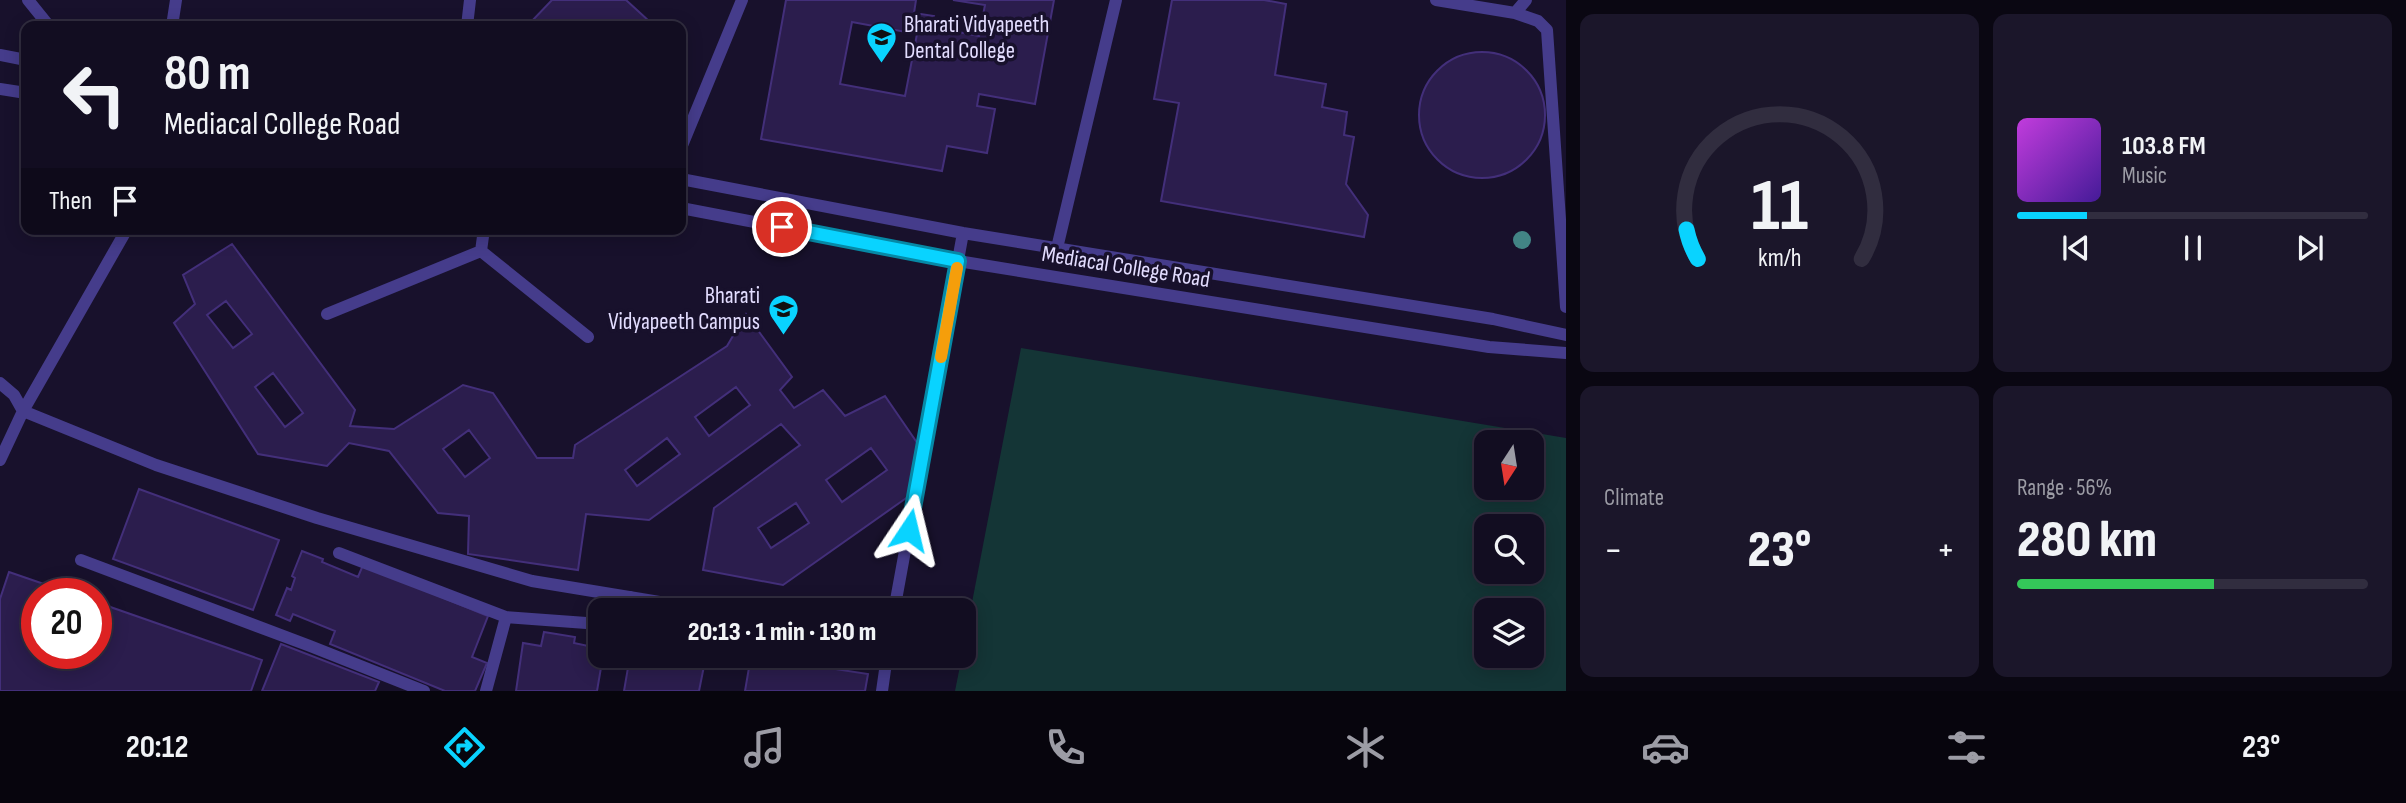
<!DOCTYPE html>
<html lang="en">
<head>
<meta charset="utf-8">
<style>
  :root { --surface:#120d21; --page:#1b162a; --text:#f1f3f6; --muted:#9c9ca5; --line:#312d3f; --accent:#09d3ff }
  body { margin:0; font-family:"Sofia Sans Condensed",sans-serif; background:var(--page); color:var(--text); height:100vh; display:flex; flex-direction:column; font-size:26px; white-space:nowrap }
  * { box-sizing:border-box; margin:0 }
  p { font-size:23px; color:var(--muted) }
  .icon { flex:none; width:38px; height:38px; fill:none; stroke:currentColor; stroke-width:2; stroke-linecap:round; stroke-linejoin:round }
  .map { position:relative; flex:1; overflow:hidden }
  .details { display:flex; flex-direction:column; gap:14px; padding:14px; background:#0a0712; width:840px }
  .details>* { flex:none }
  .banner { position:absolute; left:21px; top:21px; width:665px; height:214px; border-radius:14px; box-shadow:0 4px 18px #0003,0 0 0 2px var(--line); background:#120d21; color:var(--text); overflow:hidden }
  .needle { width:46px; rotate:192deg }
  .fabs { position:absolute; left:1474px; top:430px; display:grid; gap:14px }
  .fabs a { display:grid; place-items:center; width:70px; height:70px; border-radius:14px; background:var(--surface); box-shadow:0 4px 18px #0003,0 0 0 2px var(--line); font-size:35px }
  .speed { position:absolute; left:21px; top:578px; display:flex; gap:14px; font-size:35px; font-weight:700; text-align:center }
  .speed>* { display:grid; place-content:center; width:91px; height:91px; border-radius:50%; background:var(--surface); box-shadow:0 4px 18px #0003,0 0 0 2px var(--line); line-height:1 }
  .speed .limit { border:10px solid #d22; background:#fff; color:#111 }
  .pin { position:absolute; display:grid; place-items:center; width:60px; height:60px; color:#fff; margin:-30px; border:4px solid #fff; border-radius:50%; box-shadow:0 2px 7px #0007 }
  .me { position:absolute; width:77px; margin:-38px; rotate:10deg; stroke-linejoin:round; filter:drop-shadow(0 0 5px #0008) }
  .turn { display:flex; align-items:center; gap:24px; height:147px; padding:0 28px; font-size:32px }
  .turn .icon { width:91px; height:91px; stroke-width:2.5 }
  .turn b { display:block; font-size:49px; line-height:60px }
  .then { display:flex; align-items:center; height:66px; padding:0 28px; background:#0003; gap:14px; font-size:26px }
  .big { font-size:52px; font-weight:800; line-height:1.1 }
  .details .card { flex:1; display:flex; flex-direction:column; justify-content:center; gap:10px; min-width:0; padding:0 24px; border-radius:14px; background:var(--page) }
  .details .dial { align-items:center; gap:0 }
  .dial svg { height:182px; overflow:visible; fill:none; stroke:var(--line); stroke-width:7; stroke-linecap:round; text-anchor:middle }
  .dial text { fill:var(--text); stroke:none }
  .song { display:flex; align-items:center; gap:21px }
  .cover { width:84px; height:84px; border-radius:10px; background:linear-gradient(135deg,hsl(290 70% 55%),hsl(260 70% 35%)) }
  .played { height:7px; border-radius:4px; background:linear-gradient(90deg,var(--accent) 20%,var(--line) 20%) }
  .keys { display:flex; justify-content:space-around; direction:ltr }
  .heat { display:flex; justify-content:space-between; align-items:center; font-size:38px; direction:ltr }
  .charge { height:10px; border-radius:5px; background:linear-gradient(90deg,#34c759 56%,var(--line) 0) }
  .details .tiles { flex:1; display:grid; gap:14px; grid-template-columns:repeat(2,1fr) }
  .trip { position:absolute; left:588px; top:598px; width:388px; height:70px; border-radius:14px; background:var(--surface); box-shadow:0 4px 18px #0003,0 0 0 2px var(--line); font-weight:800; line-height:70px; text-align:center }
  .menu { display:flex; height:112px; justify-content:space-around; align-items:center; background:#07050d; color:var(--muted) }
  .menu .icon { width:49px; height:49px }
  .menu .on { color:var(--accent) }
  .menu b { font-size:32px; color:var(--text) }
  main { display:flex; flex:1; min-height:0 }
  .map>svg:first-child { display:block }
  .green { fill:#143536; fill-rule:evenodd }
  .building { fill:#2b1d4d; stroke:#432f7a; stroke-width:2; fill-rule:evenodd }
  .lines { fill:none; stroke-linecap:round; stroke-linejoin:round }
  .service { stroke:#453c8b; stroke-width:12 }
  .tree { fill:#428485 }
  .route-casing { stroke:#0689a6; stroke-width:18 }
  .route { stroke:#09d3ff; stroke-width:12 }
  .slow { stroke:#f59e0b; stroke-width:12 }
  .labels { text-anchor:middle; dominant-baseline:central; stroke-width:7; stroke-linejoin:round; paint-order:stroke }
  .poi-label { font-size:23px; fill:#e3ddff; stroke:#18112c; text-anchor:start }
  .street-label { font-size:23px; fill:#e3ddff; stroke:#18112c }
</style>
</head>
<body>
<main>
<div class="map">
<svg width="1566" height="691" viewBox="0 0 1566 691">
  <rect width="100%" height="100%" fill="#18112c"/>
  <path class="green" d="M1021 348 1566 438V691H955L962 656H964V644ZM1486 443H1531V488H1486ZM1486 527H1531V572H1486ZM1486 611H1531V656H1486Z"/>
  <path class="building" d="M552 0H626L649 21 644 26H531L529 24Z
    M786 0H916L914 13 934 16 932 27 979 36 985 5 953 0H1054L1035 104 979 94 977 106 995 109 987 153 947 146 942 171 761 139ZM852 22 917 34 905 96 840 84Z
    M1172 0H1264L1286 4 1275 75 1326 84 1322 107 1347 112 1344 135 1354 137 1346 184 1368 215 1364 237 1161 201 1179 103 1154 99Z
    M1419 115a63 63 0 1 1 126 0a63 63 0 1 1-126 0Z
    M232 244 355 410 350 426 394 429 463 385 493 393 537 458H573L575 445 727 346 746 314 792 377 780 390 794 408 823 390 845 416 885 396 920 447 912 494 783 585 703 570 714 508 800 445 781 424 649 520 586 514 578 570 468 554 469 516 438 513 389 451 349 443 327 466 258 454 174 323 195 304 183 275ZM226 301 252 334 233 348 207 315ZM273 373 303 413 285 427 255 387ZM736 387 750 405 709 436 695 417ZM469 430 490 458 465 477 443 449ZM667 438 680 454 637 486 625 470ZM871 448 887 470 842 502 826 480ZM796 503 809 523 771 548 758 528Z
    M139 489 279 540 253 610 113 559Z
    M302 551 323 559 322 562 358 577 363 565 488 616 472 657 487 663 475 691H445L330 644 335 631 293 614 290 621 276 615 287 588 291 590 295 578 292 576Z
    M9 572 70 593H37V653H96V602L262 660 251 691H0V599Z
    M544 632 575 637 574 643 593 647 592 654 603 656 597 691H516L523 643 541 646Z
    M281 644 379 682 375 691H262Z
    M630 656H706L699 691H624Z
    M751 656 868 674 865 691H745Z"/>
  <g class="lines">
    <path class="service" d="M28 0 49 26
      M1436 0 1515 13 1526 0
      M1515 13 1538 21 1547 30 1566 307
      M172 26 176 0
      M467 26 470 0
      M0 55 26 60
      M0 89 26 93
      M681 148 742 0
      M681 179 963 233 1493 319 1566 335
      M681 208 958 261 1099 284 1489 347 1566 353
      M1057 248 1116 0
      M481 251 588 337
      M327 314 481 251 484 229
      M0 383 14 395 23 411
      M23 411 156 465 317 518 532 581 714 611
      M0 460 23 411 127 229
      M339 553 506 617 600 624
      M81 560 310 646 424 691
      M624 611 631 597
      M894 611 963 233
      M486 691 506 617
      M882 691 887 656"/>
  </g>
  <circle class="tree" cx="1522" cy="240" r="9"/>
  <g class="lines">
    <defs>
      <path id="route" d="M782 227 958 261 909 530"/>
    </defs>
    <use href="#route" class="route-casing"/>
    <use href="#route" class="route"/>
    <path class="slow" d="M941 357 957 268"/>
  </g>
  <defs>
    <symbol id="university-pin" viewBox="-11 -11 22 30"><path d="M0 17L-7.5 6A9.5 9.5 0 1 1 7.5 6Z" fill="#09d3ff" stroke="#18112c"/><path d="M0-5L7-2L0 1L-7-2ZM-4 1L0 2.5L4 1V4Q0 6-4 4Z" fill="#111"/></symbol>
  </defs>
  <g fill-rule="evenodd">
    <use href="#university-pin" x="864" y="20" width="35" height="47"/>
    <use href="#university-pin" x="766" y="292" width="35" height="47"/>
  </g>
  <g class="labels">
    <g class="poi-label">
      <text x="904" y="25">Bharati Vidyapeeth<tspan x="904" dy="26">Dental College</tspan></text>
      <text x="760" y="296" text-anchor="end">Bharati<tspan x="760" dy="26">Vidyapeeth Campus</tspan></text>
    </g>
    <g class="street-label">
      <text transform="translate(1126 267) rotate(9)">Mediacal College Road</text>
    </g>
  </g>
</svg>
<div class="fabs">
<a><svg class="needle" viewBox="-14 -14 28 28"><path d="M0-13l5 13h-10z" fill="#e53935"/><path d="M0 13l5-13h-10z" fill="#9c9ca5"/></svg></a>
<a><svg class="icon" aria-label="search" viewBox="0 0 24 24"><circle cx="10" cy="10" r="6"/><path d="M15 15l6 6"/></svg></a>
<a><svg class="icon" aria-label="layers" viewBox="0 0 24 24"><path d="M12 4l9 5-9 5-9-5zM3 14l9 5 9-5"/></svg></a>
</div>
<div class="speed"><div class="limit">20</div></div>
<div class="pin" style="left:782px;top:227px;background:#d93025"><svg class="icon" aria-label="arrive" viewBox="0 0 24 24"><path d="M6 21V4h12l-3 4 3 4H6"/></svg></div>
<svg class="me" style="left:909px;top:530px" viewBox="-20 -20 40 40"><path d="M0-17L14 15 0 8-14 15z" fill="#09d3ff" stroke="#fff" stroke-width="4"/></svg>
<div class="trip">20:13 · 1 min · 130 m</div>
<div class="banner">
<div class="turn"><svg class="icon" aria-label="left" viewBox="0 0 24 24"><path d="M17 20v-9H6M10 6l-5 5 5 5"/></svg><div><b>80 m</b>Mediacal College Road</div></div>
<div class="then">Then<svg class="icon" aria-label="arrive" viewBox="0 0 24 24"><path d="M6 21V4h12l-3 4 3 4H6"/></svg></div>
</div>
</div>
<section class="details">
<div class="tiles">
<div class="card dial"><svg viewBox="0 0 100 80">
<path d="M14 69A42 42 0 1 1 86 69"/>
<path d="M14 69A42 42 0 0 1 9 56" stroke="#09d3ff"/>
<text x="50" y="56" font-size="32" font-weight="700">11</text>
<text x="50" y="72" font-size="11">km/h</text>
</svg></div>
<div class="card">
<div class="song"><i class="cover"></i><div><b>103.8 FM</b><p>Music</p></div></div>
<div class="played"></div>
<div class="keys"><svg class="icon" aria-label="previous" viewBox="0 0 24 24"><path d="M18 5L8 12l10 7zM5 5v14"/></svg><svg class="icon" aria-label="pause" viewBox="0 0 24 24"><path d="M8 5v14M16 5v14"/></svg><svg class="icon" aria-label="next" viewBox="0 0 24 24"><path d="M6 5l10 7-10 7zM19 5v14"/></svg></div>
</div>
<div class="card"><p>Climate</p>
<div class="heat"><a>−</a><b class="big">23°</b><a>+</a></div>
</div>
<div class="card"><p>Range · 56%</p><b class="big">280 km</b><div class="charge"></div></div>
</div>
</section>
</main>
<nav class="menu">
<b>20:12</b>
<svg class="icon on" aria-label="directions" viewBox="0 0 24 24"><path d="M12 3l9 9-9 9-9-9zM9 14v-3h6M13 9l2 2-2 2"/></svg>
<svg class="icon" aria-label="music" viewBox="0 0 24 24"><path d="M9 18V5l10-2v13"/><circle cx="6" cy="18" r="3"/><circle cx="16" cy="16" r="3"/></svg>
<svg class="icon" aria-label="phone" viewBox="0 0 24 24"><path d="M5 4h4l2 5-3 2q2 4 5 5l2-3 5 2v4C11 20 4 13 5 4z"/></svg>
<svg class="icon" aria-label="climate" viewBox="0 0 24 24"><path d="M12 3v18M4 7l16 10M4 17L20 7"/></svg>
<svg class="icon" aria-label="car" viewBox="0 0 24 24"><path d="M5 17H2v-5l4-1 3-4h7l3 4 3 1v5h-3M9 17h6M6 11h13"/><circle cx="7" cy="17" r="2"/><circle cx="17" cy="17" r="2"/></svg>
<svg class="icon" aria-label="filters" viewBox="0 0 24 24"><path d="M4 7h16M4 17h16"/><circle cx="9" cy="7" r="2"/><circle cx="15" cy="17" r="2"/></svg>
<b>23°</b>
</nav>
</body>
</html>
